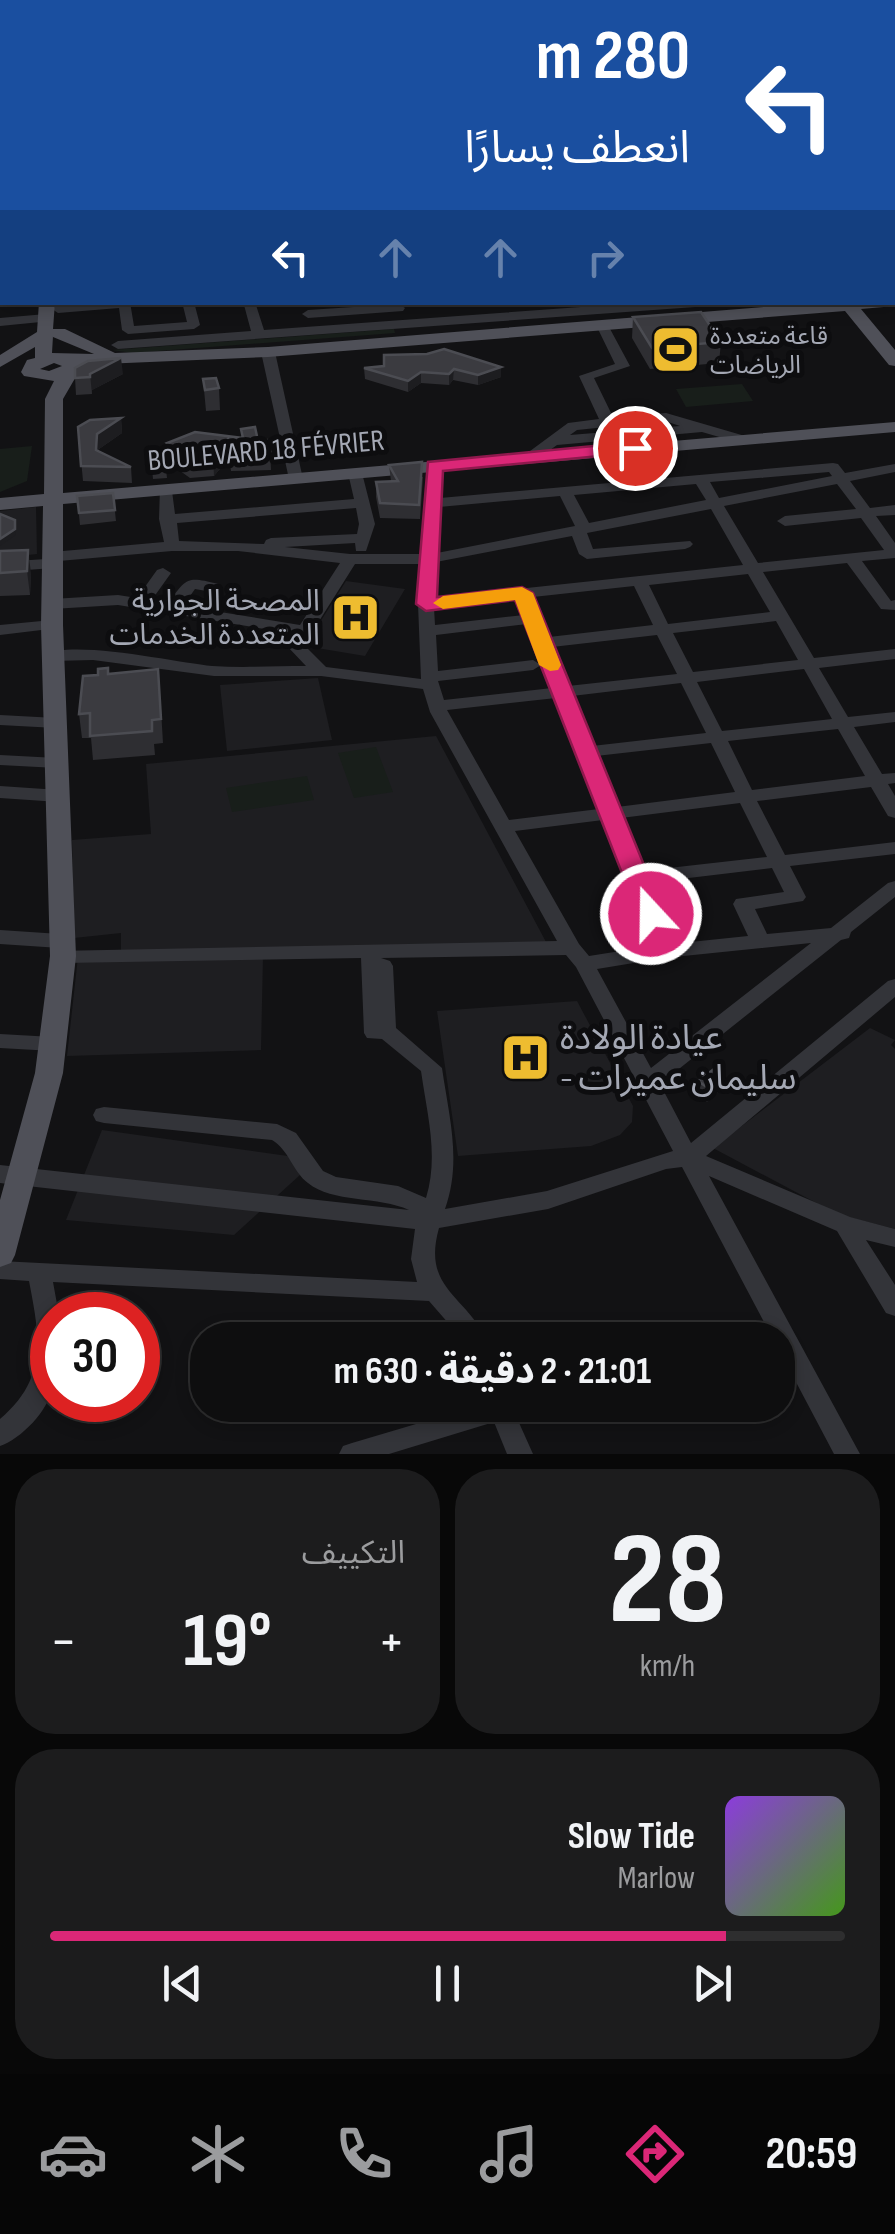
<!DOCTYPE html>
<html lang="ar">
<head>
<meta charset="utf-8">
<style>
  :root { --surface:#0e0e0f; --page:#1c1c1d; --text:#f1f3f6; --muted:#9b9c9e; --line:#2e2e2f; --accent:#db2777 }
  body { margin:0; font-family:"Sofia Sans Condensed","Noto Sans Arabic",sans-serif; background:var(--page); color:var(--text); direction:rtl; height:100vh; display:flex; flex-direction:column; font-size:38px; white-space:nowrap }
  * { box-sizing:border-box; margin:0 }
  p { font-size:32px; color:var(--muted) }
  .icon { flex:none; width:55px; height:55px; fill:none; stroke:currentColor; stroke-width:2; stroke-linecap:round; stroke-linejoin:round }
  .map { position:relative; height:1454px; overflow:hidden; direction:ltr }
  .side { display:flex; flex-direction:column; gap:15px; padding:15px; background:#080808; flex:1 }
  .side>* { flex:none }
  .top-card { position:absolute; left:0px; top:0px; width:895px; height:305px; box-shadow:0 5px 15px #0003,0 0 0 2px var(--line); direction:rtl; background:#1a4fa0; color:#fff; overflow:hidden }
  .speed { position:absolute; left:30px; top:1292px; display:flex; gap:20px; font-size:50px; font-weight:700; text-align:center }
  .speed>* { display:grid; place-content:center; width:130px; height:130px; border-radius:50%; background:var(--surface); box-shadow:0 5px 15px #0003,0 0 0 2px var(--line); line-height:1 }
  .speed .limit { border:15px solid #d22; background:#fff; color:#111 }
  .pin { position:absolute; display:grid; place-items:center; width:85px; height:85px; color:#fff; margin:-42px; border:5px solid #fff; border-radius:50%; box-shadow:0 2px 10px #0007 }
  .me { position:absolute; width:110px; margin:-55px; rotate:339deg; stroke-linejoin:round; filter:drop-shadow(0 0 8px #0008) }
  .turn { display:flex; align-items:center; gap:35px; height:210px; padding:0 40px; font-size:45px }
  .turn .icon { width:130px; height:130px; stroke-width:2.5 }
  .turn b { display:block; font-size:70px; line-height:85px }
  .lanes { display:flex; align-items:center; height:95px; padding:0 40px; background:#0003; justify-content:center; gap:50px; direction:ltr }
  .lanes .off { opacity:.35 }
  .big { font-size:75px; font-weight:700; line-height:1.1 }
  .side .tile { flex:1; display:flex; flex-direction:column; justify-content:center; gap:15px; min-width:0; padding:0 35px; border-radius:40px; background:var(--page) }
  .side .dial { align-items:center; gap:0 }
  .dial b { font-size:130px; line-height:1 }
  .song { display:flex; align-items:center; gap:30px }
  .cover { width:120px; height:120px; border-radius:15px; background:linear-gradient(135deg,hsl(270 70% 55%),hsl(100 70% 35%)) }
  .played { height:10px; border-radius:5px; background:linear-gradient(90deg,var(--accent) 85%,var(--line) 85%) }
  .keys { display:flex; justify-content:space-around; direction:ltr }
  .heat { display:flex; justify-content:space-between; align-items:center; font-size:55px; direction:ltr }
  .side .tiles { flex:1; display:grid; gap:15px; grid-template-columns:1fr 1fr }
  .tile:last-child { grid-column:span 2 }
  .trip { position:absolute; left:190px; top:1322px; width:605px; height:100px; border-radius:40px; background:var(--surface); box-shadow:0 5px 15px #0003,0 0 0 2px var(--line); font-weight:700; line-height:100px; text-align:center; direction:rtl }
  .menu { display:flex; height:160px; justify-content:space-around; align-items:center; background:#060606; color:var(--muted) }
  .menu .icon { width:70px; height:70px }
  .menu .current { color:var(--accent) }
  .menu b { font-size:45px; color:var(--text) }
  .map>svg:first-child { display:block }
  .built { fill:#1e1e21 }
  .green { fill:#181e1a }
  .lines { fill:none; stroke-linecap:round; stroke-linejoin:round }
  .minor { fill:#333439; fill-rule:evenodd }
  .major { fill:#4f5058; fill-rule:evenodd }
  .wall { fill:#2e2e32 }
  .shaded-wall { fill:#1d1d20 }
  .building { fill:#3b3b40; stroke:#4b4c52; stroke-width:2.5 }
  .route { fill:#db2777; stroke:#8e194d; stroke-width:2.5 }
  .slow { fill:#f59e0b }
  .labels { text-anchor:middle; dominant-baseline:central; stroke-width:10; stroke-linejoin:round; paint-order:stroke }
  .far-poi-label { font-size:25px; fill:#a4a8b4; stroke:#0d0d0f; text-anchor:start }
  .street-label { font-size:30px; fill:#a4a8b4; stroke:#0d0d0f }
  .poi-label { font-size:30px; fill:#a4a8b4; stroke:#0d0d0f; text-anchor:end }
  .near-poi-label { font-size:35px; fill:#a4a8b4; stroke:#0d0d0f; text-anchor:start }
</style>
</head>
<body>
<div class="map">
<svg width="895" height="1454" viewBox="0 0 895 1454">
  <rect width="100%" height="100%" fill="#121214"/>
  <path class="built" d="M36 507 37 554 0 558V511Z
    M346 581 405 589 365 656 305 646Z
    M318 678 332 740 227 751 220 685Z
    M436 736 546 942 121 952V933L74 938 72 840 151 834 146 764Z
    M263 956 261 1050 67 1056 78 957Z
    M577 1001 633 1106 632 1122 620 1135 591 1146 458 1156 437 1011Z
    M870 1028 895 1040 891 1045 895 1049V1229L837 1214 713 1148Z
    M102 1130 295 1157 300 1175 234 1235 66 1220Z"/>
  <path class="green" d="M394 329 395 333 132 353 112 350Z
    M742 384 753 401 686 407 676 389Z
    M32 446 27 481 0 492V449Z
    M376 747 393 792 354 798 338 753Z
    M307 776 314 800 232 812 226 788Z"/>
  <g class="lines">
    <path class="minor" d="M86 0H137L133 2H85Z
      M341 0H354L356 2H340Z
      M418 0H428L429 2H420Z
      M475 0H485L487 2H477Z
      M609 0H660L656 2H608Z
      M772 0H783L785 2H775Z
      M883 0H894L895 3 892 4Z
      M2 19V25L0 26V20Z
      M0 35H2V41H0Z
      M0 66H2V72H0Z
      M892 69H895V75H892Z
      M0 80H2V86H0Z
      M892 86H895V92H892Z
      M0 98H2V104H0Z
      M892 114 895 115V123H892Z
      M892 197H895V206H892Z
      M895 243V251H892V244Z
      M94 302H130L134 326 187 322 182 302H194L200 325 194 329 128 334 122 330 119 308 58 313 52 309 58 305Z
      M245 302 256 305 264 330 650 302H715L709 306 118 349 111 345 118 341 251 331 244 305Z
      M399 304 405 308 403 311 308 318 302 314 308 310Z
      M46 314 52 318 51 321 0 326V318Z
      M603 323 609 327 630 366 594 378 613 417 666 413 745 436V442L740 443 702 432 557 445 536 460H526V454L568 423 599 419 579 376 615 364 597 327ZM665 421 680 426 570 435 577 430Z
      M268 348 275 352 303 479 296 483 289 479 261 352Z
      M434 462 441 466 440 498 833 463 838 464 845 473 895 464V472L850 481 870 508 895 505V515L876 516 895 543V558L862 561 891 601 895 600V610L881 609 847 563 763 572 814 658 895 649V659L819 668 848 717 895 712V722L854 727 882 774 895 773V783L888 784 895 796V818L888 816 871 787 757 801 785 855 895 842V854L790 866 806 897 803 901 755 909 767 934 831 928 888 883 895 881V897L851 932 849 938 841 940 660 1084 691 1143 888 981 895 979V997L706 1156 850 1217 895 1229V1247L866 1240 895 1285V1316L886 1313 837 1231 709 1176 860 1454H834L778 1348V1340H731L734 1333 765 1324 682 1167 666 1169 548 1209 439 1228C422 1288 464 1294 487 1340H463L429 1301 53 1282 59 1315H52C52 1338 56 1365 52 1388 49 1410 21 1439 0 1446V1419C48 1378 40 1338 29 1281L0 1279V1261L417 1282 411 1259 415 1229 0 1183V1165L409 1210C379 1196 332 1203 308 1183 293 1172 289 1150 272 1140L104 1123 96 1121 93 1115 96 1109 104 1107 277 1124 296 1133 323 1171 336 1177 398 1186 426 1198C439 1156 427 1114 421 1071L382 1039 367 1038 364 1033 361 958 63 963 56 961 53 956 56 951 557 941 430 712 423 689 321 676H214L93 660 52 661 44 656C68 638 178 663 212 666 243 668 275 666 306 666L287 646 295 634 118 605 52 609 44 604 52 599 118 595 137 598 157 570 163 568 171 573 151 601 168 603C187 578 186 576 218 584L220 587 212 592 195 589 183 606 300 625 340 563 238 551H172L59 561V566L53 568 0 572V562L46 559V554L52 552 164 542 159 519 160 488 165 487 172 491 175 514 354 499 348 473 355 469 362 473 375 524 366 551H356L355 543 285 547 350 554H421L427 466ZM829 472 832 476 719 498 710 482ZM696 484 706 500 589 523 574 495ZM837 484 856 509 785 516 777 521 785 526 861 518 884 550 758 563 724 506ZM560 496 575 526 437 553 439 507ZM356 508 359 524 357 534 271 538 266 540 264 544 179 541 177 523ZM711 509 743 565 434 598 436 562 572 536 579 554 587 559 685 549 690 547 693 544 690 541 593 549 587 533ZM355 564H421L418 604 421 679 326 667 304 645ZM748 574 770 612 668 624 649 585ZM634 586 653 625 549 637 533 597ZM517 599 524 615 435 625 434 608ZM776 621 798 660 693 672 673 633ZM527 624 552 688 444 700 438 681 533 670 541 665 533 660 438 671 436 635ZM657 635 677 674 568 686 552 647ZM804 669 832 719 722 731 697 682ZM681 683 706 733 592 746 572 696ZM556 698 599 809 509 820 447 710ZM838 729 865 776 752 790 728 741ZM711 743 735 792 617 807 596 756ZM740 803 767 857 642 871 621 818ZM603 820 652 946 589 956 579 944 515 831ZM772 868 784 892 736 899 733 904 748 936 671 944 647 883ZM811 943 651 1068 597 969 664 958ZM566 955 576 967 673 1151 547 1191 445 1209C462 1161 449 1117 442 1068L396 1028 393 966 390 961 381 958Z
      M52 620 60 625 58 628 0 635V625Z
      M0 715 56 718 65 723 56 728 0 725Z
      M0 755 57 758 66 763 57 768 0 765Z
      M0 786 59 790 68 796 59 802 0 798Z
      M0 930 60 934 67 936 70 941 67 946 60 948 0 944Z
      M0 1034 53 1037 60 1039 64 1044 60 1049 53 1051 0 1048Z
      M480 1405H529L525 1413 516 1416 533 1454H507L494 1422 389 1454H339L343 1446 352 1443Z"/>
    <path class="major" d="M48 0H61L62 2H47Z
      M624 0H637L638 2H626Z
      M892 54H895V62H892Z
      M892 297 895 306 861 309 895 350V366L889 365 845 311 268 357 79 365 81 368 63 399V493L895 422V432L63 504V625L76 956 63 1073 15 1255 11 1263 0 1267V1200L35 1073 50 956 41 625 43 506 0 510V498L44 494 45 399 54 381 24 376 21 372 27 360 35 358V347L0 367V355L37 332 39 302H55L53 329H65L115 353 268 347 825 302H892ZM53 336V337L94 354 52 353ZM54 363 62 366 49 371 40 369Z"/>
  </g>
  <path class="wall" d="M633 317 721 342 719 363 650 369 632 338Z
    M384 355 501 377 478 385 453 380 449 385 421 383 408 392 365 379 364 368 384 366Z
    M123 374 92 390V394L76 395 75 378Z
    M203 379 219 388 220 410 206 411Z
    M121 418 122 433 99 449V452L131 467 132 483 83 481 78 427Z
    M241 429 270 451 271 470 231 471 229 458 214 476 190 478 169 463 167 443 242 438Z
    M164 453 167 478 153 479 151 458Z
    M389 465 423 477 420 519 380 518 376 497V482L391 481Z
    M113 493 116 521 80 525 77 496Z
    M0 551 31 573 30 595 0 596Z
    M108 674 160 693 163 743 154 744 155 755 93 760 91 738H82L79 714Z
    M723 1075 722 1088 707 1102 697 1095 698 1081Z"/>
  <path class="shaded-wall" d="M121 358 123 374 92 390V394L90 374Z
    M501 367V377L478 385V375Z
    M454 369 453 380 449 385V374Z
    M421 372V383L408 392V381Z
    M121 418 122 433 99 449 98 466 96 450 97 434Z
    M228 439 229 458 214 476 213 456Z
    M15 529 16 535 0 546V539Z
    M28 550 31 573 30 595 27 571Z
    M723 1075 722 1088 707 1102 708 1088Z"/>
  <path class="building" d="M518 0H619L621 2H520Z
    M701 312 721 342 652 348 633 317Z
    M444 349 501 367 478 375 454 369 449 374 421 372 408 381 364 368 384 366V355L427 354Z
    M121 358 90 374V377L75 378V368L88 361Z
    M216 378 219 388 205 390 203 379Z
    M121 418 97 434 96 450 131 467 81 466 78 427 90 420Z
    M255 427 258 441 267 440 270 451H230L228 439 213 456 188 458 167 443 195 432 243 438 241 429Z
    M164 453 166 467 152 468 151 458Z
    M422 462 419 505 380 503 376 482 398 481 389 465Z
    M113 493 115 510 79 513 77 496Z
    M0 514 15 520V529L0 539Z
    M28 550 27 571 0 573V551Z
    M108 668V674L158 669 161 719 152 720V731L90 736V713L79 714 83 676 98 675V669Z
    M714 1069 723 1075 708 1088 698 1081Z"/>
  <path class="route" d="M635 442 645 448 642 452 443 471 437 597 522 587 533 593 664 914 651 923 638 914 515 600 426 611 416 604 428 462Z"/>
  <path class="slow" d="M522 587 533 593 561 665 558 670 550 671 539 665 515 600 443 609 433 603 443 596Z"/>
  <defs>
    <symbol id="stadium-square" viewBox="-11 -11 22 22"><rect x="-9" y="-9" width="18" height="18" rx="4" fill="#eebc30" stroke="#0d0d0f"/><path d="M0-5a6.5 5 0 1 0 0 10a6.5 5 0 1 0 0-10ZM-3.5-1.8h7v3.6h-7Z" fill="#111"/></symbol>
    <symbol id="hospital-square" viewBox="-11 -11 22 22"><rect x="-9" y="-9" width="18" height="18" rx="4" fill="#eebc30" stroke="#0d0d0f"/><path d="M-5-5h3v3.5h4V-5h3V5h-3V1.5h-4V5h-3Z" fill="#111"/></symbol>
  </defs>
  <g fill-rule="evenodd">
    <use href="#stadium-square" x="648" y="322" width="55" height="55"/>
    <use href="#hospital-square" x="328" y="590" width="55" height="55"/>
    <use href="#hospital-square" x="498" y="1030" width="55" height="55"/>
  </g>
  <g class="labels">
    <g class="far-poi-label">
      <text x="710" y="336">قاعة متعددة<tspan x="710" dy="29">الرياضات</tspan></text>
    </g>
    <g class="street-label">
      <text transform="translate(266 451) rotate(-5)">BOULEVARD 18 FÉVRIER</text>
    </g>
    <g class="poi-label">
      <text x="320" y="601">المصحة الجوارية<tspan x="320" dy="34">المتعددة الخدمات</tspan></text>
    </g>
    <g class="near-poi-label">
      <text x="560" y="1038">عيادة الولادة<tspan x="560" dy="40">- سليمان عميرات</tspan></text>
    </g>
  </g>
</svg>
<div class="speed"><div class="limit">30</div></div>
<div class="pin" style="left:635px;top:448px;background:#d93025"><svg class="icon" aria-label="arrive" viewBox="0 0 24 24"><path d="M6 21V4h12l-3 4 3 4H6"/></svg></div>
<svg class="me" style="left:651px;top:914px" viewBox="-20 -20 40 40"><circle r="17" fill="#db2777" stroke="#fff" stroke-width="3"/><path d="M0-11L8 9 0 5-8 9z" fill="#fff"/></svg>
<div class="trip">21:01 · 2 دقيقة · 630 m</div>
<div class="top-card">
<div class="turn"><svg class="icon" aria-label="left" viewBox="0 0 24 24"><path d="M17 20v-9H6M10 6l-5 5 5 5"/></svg><div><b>280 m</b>انعطف يسارًا</div></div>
<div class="lanes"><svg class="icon" aria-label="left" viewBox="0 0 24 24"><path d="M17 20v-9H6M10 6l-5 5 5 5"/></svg><svg class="icon off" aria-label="ahead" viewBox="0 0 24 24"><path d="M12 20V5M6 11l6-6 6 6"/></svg><svg class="icon off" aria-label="ahead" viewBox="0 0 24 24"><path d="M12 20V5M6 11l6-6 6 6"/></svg><svg class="icon off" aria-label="right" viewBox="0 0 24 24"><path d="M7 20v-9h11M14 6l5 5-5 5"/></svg></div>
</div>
</div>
<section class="side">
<div class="tiles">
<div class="tile dial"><b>28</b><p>km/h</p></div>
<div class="tile"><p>التكييف</p>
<div class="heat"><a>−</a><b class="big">19°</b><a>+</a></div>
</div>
<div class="tile">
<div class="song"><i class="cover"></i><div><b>Slow Tide</b><p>Marlow</p></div></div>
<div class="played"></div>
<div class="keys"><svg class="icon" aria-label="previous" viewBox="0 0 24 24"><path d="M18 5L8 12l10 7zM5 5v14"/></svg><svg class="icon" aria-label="pause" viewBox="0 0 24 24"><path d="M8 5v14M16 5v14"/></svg><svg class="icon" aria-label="next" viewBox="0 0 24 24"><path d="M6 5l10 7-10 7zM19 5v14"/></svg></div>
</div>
</div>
</section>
<nav class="menu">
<b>20:59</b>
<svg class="icon current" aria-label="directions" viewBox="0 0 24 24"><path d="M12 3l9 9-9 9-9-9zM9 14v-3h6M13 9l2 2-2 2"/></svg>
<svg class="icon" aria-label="music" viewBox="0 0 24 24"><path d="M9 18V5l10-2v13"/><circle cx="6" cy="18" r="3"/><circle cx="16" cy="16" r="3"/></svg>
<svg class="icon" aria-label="phone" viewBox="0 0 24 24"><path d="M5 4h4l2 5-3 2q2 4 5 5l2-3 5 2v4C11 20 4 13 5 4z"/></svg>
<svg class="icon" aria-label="climate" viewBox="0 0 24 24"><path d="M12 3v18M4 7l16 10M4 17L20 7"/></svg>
<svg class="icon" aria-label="car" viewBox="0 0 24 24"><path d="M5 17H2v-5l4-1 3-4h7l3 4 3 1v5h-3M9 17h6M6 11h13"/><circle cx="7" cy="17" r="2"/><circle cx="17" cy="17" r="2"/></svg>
</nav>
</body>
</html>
